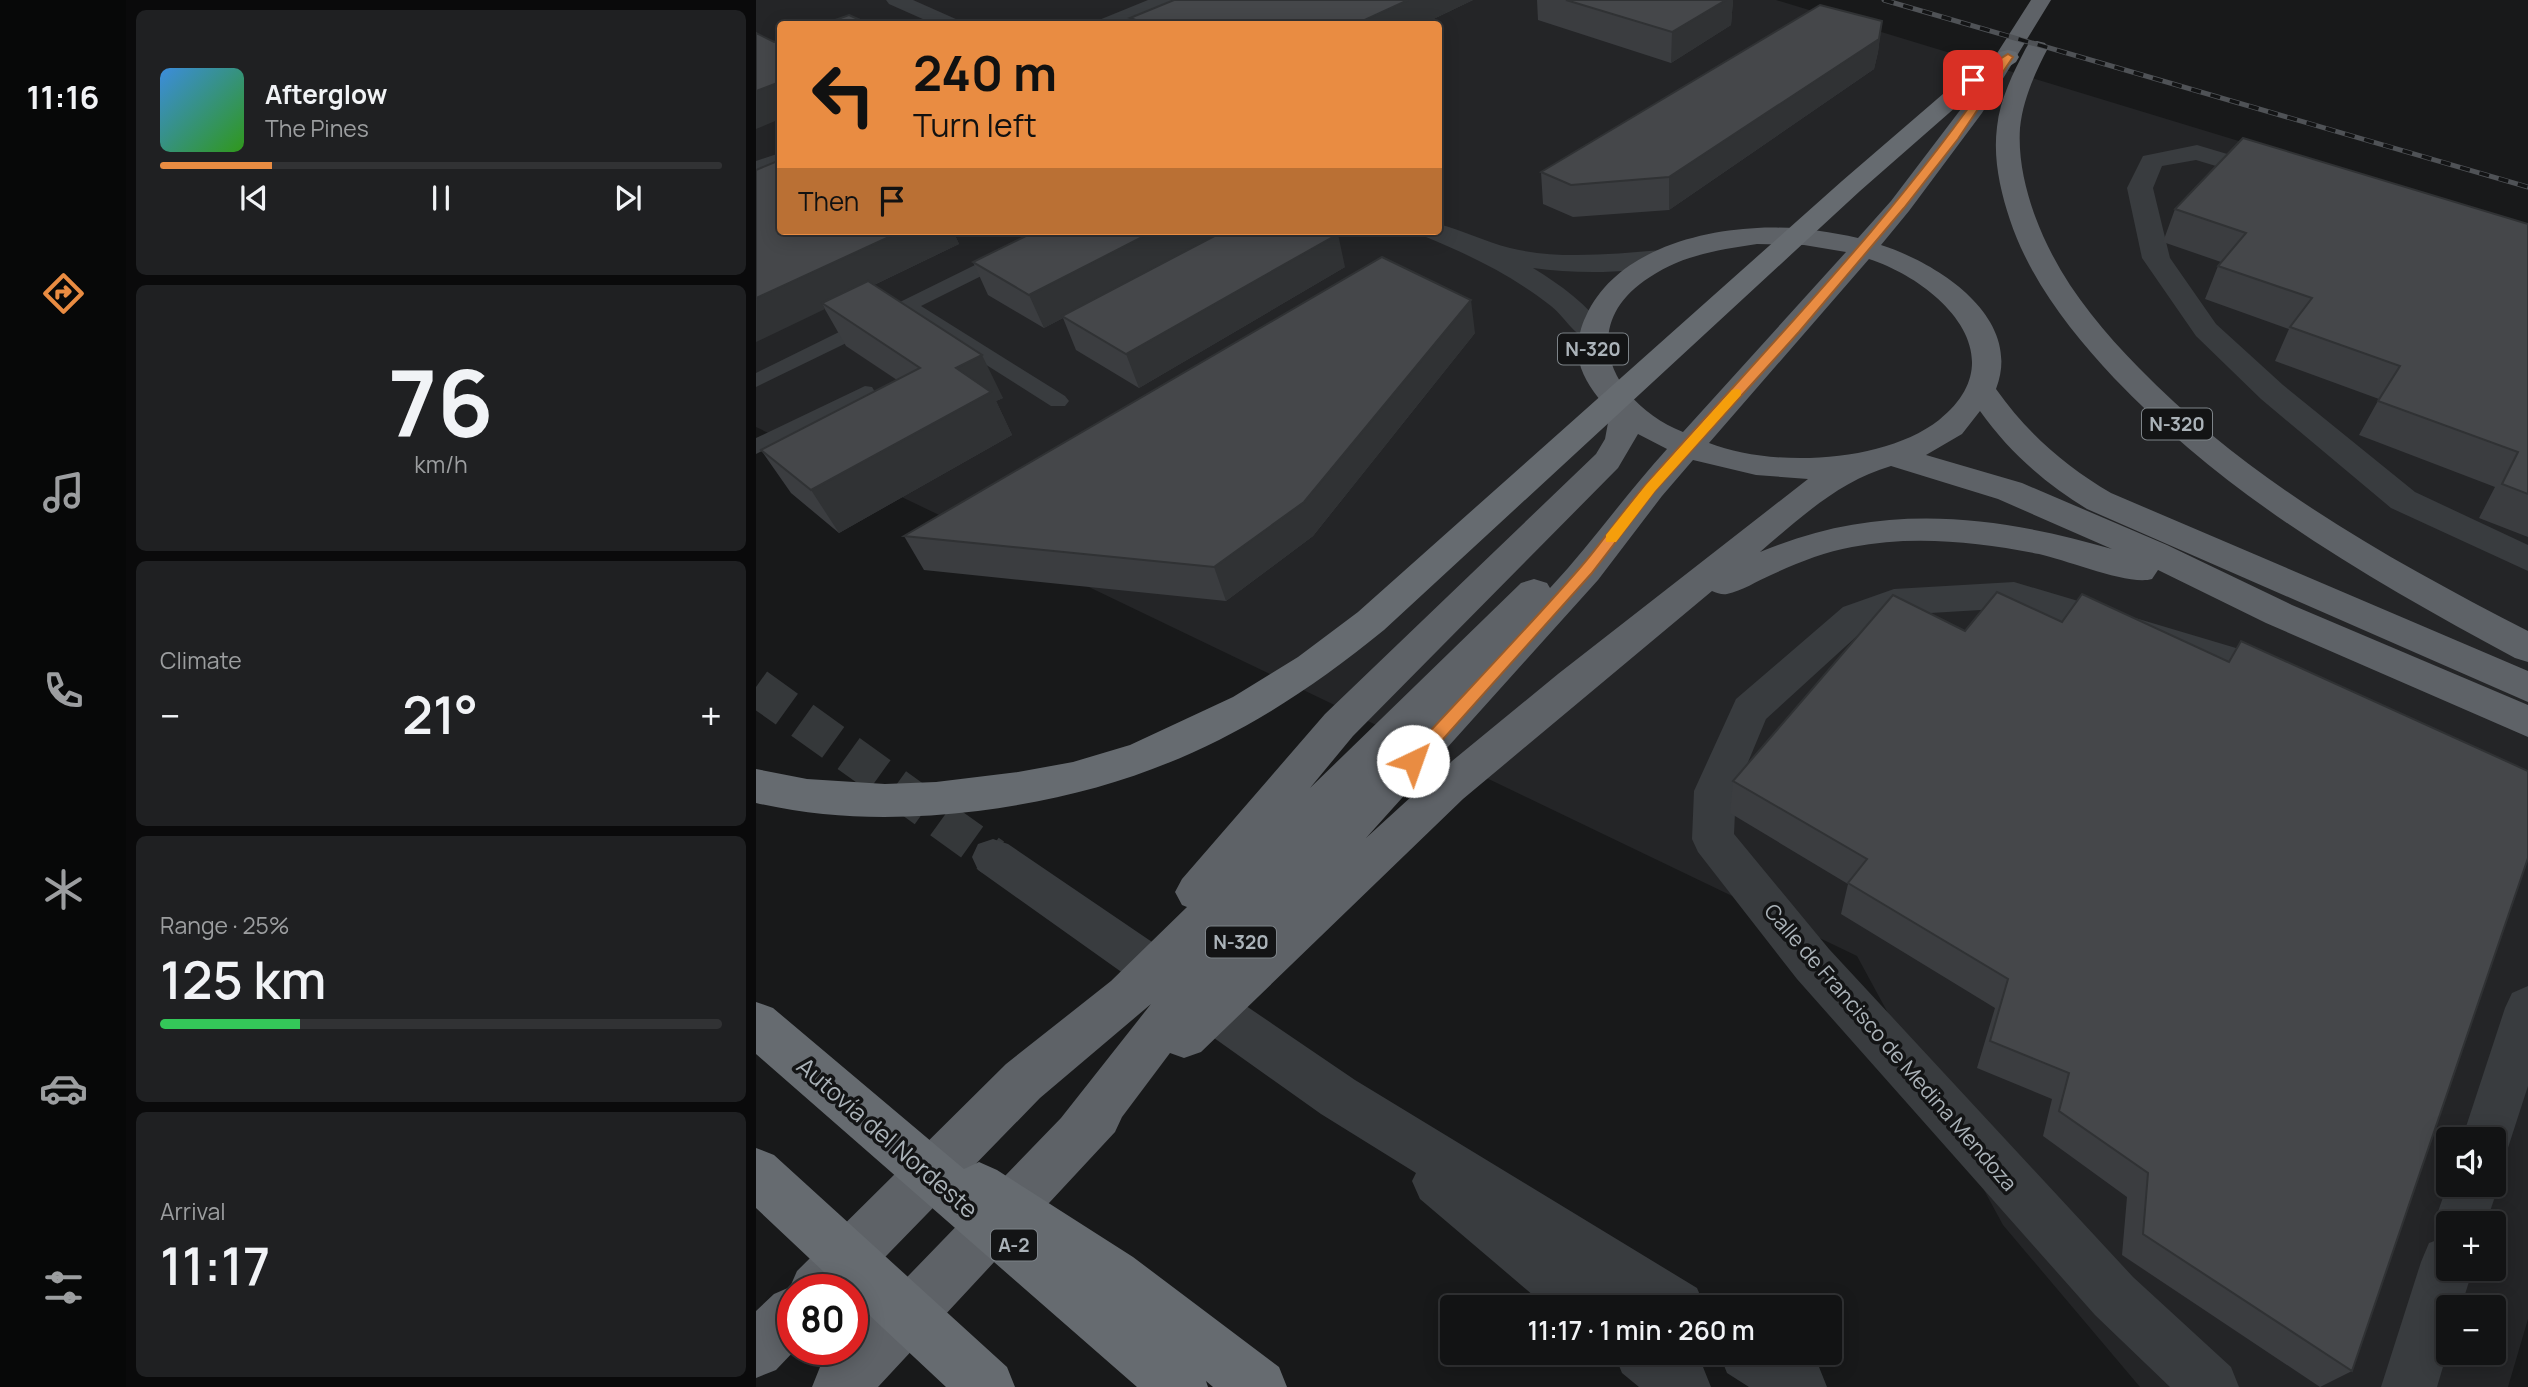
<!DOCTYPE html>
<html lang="en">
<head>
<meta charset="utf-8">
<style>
  :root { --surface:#121314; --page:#1f2022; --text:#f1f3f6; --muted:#9c9ea0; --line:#313234; --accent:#e98c42 }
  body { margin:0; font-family:Manrope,sans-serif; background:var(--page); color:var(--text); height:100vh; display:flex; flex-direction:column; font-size:26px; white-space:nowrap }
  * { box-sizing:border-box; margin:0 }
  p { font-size:23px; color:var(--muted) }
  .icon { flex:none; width:38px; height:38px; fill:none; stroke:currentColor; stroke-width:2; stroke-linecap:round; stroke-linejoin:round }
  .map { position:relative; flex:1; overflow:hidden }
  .side { display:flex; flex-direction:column; gap:10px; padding:10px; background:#0a0a0b; width:630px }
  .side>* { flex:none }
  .top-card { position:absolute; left:21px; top:21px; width:665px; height:214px; border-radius:7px; box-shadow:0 4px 18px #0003,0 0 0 2px var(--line); background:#e98c42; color:#111; overflow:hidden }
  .controls { position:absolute; left:1680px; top:1127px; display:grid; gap:14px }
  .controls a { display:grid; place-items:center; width:70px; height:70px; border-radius:7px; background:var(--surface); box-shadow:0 4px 18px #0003,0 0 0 2px var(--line); font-size:35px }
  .speed { position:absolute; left:21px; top:1274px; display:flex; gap:14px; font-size:35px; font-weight:700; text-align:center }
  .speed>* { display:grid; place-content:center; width:91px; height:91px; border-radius:50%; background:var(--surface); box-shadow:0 4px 18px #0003,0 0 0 2px var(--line); line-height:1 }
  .speed .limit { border:10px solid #d22; background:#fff; color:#111 }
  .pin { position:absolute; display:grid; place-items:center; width:60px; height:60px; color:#fff; margin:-30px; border-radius:14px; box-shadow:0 4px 10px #0006 }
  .me { position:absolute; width:77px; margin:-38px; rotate:42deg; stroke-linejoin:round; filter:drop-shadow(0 0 5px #0008) }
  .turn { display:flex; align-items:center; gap:24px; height:147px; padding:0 21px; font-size:32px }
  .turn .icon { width:91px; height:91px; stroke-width:2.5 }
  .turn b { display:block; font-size:49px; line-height:60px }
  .then { display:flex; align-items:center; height:66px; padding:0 21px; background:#0003; gap:14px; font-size:26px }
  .big { font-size:52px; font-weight:600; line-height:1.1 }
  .side .tile { flex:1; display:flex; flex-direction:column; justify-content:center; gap:10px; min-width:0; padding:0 24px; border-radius:10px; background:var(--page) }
  .side .dial { align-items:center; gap:0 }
  .dial b { font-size:91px; line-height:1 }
  .song { display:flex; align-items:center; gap:21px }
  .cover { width:84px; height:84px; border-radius:10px; background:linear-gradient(135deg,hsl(210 70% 55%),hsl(110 70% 35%)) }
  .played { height:7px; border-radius:4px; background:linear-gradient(90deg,var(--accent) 20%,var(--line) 20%) }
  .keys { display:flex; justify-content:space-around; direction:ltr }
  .heat { display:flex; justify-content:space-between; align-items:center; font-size:38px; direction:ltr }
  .charge { height:10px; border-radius:5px; background:linear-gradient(90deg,#34c759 25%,var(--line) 0) }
  .trip { position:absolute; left:684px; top:1295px; width:402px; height:70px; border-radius:7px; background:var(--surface); box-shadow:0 4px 18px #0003,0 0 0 2px var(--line); font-weight:600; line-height:70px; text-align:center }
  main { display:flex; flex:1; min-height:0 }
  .dock { display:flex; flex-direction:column; width:126px; justify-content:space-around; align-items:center; background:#070808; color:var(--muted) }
  .dock .icon { width:49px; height:49px }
  .dock .active { color:var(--accent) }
  .dock b { font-size:32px; color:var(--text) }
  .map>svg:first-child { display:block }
  .built { fill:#242527; fill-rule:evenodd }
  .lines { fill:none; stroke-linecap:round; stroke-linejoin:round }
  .tertiary-tunnel { stroke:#35383a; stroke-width:38; stroke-dasharray:38 19; stroke-linecap:butt }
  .service { fill:#393c3f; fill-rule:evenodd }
  .minor { fill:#393c3f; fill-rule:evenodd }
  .tertiary { fill:#393c3f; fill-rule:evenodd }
  .trunk { fill:#5e6267; fill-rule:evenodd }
  .motorway { fill:#666b70; fill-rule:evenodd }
  .rail-casing { stroke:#4f5256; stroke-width:5 }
  .rail { stroke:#131415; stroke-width:3.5; stroke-dasharray:10; stroke-linecap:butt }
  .wall { fill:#3b3d40 }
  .shaded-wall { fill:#303234 }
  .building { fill:#45474a; stroke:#303234; stroke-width:2 }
  .route { fill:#e98c42; stroke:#975b2b; stroke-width:2 }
  .slow { fill:#f59e0b }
  .labels { text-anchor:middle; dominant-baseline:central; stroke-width:7; stroke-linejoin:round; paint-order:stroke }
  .shield { fill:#131415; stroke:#7d8388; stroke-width:2 }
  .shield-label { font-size:19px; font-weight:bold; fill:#abb3b9 }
  .street-label { font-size:21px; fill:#abb3b9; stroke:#131415 }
  .near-street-label { font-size:24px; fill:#abb3b9; stroke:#131415 }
</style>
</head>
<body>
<main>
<nav class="dock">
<b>11:16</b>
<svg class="icon active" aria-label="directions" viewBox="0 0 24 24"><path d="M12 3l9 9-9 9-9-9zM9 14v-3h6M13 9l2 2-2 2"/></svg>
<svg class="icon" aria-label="music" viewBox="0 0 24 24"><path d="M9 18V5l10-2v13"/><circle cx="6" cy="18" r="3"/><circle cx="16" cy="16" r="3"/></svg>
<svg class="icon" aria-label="phone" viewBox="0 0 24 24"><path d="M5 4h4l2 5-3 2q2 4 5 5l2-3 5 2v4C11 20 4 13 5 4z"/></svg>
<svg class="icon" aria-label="climate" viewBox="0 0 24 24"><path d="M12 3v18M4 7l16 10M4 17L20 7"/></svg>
<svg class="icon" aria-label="car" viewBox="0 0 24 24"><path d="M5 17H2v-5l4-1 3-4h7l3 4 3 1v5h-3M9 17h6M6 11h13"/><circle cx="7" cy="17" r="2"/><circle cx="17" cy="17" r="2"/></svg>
<svg class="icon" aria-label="filters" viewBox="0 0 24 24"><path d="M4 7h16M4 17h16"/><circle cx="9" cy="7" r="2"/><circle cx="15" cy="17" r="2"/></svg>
</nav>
<section class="side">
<div class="tile">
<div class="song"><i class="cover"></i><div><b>Afterglow</b><p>The Pines</p></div></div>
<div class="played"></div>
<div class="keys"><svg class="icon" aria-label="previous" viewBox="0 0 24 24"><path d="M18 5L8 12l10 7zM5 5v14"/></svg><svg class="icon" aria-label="pause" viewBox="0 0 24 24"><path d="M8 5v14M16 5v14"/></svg><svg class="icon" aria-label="next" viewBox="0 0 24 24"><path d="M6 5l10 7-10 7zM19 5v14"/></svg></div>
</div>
<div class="tile dial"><b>76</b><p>km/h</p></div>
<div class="tile"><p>Climate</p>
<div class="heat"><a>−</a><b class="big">21°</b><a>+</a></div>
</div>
<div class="tile"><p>Range · 25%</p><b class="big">125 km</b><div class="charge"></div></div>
<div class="tile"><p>Arrival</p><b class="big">11:17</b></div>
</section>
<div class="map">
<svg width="1772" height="1387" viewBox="0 0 1772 1387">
  <rect width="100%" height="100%" fill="#18191a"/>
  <path class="built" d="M0 0H1020L1772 229V1319L1752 1387H1384L1247 1225 1101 956 0 427ZM24 24H682V231H24ZM1692 1139H1738V1185H1692ZM1692 1223H1738V1269H1692ZM1692 1307H1738V1353H1692Z"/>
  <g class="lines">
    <path class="tertiary-tunnel" d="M0 687 237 857"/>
    <path class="service" d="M288 231H311L308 235 165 306 309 396 313 401 309 406H295L150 314 0 387V373Z
      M109 386 116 387 119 392 116 397 0 454V438Z"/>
    <path class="minor" d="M130 0H157L202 20 206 24H178L133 4Z
      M392 0H420L417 4 367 24H339L343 20Z
      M1441 145 1525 170 1529 175 1525 180 1516 183 1440 160 1406 166 1397 188 1414 258 1460 324 1527 385 1659 492 1772 545V571L1635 508 1505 399 1440 336 1386 258 1371 188 1387 156Z
      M24 153V169L0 177V161Z
      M682 224C707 230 729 242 754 248 803 260 855 254 905 250L915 252 919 258 915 264C872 274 820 274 777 268 805 285 832 305 851 332L846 338C821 345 813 320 795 306 757 276 714 255 670 237L666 231H682Z
      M1258 582 1537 665 1543 675 1537 685 1524 689 1258 608 1141 615 1113 625 1010 719 980 791 978 834 1073 949 1377 1277 1475 1367 1483 1387H1414L1339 1315 1041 979 942 852 936 839 938 791 980 699 1087 607 1138 589Z
      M1772 986V1086L1749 1157 1738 1161V1139H1706L1749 1008 1756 993Z
      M1738 1173 1743 1185 1730 1223H1692V1269H1717L1705 1307H1692V1350L1681 1387H1625L1665 1262 1673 1243 1684 1239 1678 1223 1692 1183 1738 1185Z"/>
    <path class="tertiary" d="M237 839 252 844 599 1080 941 1288 949 1307H873L855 1296 859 1307H791L664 1199 656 1181 660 1173 565 1114 222 870 216 857 222 844Z
      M858 1353H929L947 1367 955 1387H883L866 1373Z
      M963 1353H1041L1063 1367 1071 1387H993L971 1373Z"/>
    <path class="trunk" d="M1275 0H1295L1226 113 1153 211 1125 245C1181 263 1268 317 1240 389 1271 433 1309 466 1355 493L1772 671V702L1331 509C1289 483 1253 452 1224 411L1206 434 1170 455 1266 483 1411 545 1536 605 1772 705V737L1510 623 1402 570 1396 579C1373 586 1311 560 1283 554 1222 542 1158 535 1096 547 1068 552 1041 563 1015 575 1001 581 986 591 971 594 966 595 961 593 956 591L707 799 445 1052 428 1058 414 1053 366 1117 359 1132 122 1387H56L64 1367 81 1349H96V1334L305 1118 395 1004 284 1098 96 1291 37 1290V1349H40L20 1370 0 1378V1311L18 1294 34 1287 41 1271 250 1064 355 981 431 907 426 905 419 892 426 879 569 714 840 454 849 439 854 412C843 399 831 385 825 368 820 351 822 332 830 316 858 254 937 231 1001 228 1035 226 1069 231 1102 238L1135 201 1208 105ZM1001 244 1048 245 1090 252 927 432C857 404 817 326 894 277 927 255 962 250 1001 244ZM1113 259C1181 281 1263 356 1183 420 1128 463 1016 468 953 443ZM882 434 911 449C870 494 835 544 794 588L791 583 778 579 765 583 554 788 597 736 862 468ZM937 460 1000 475 1052 479 802 674 679 775 610 838 842 580 906 496ZM1135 466 1242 499 1356 549C1235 514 1123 502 1004 552 1044 518 1083 481 1135 466Z
      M1281 41 1289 43 1292 48C1279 73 1267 99 1264 128 1262 158 1269 188 1279 216 1301 276 1339 323 1383 368 1494 482 1632 559 1772 631V662L1759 658C1614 580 1472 498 1358 378 1315 332 1274 280 1254 220 1244 190 1237 158 1241 127 1244 99 1257 73 1270 48L1273 43Z"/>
    <path class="motorway" d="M1252 50 1260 52 1263 57 1260 62 1225 85 1104 191 628 630C501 734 385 790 222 811 147 820 74 820 0 803V769L51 779 129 784 180 782 262 772 317 762 374 745 477 697 542 657 602 612 1086 181 1209 75 1244 52Z
      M0 1002 17 1008 208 1169 223 1162 241 1170 377 1257 523 1367 531 1387H457L450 1381 452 1387H381L0 1054Z
      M0 1148 18 1155 251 1367 259 1387H190L96 1299V1290H87L0 1208Z"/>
    <defs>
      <path id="rail" d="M1128 0 1772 187"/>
    </defs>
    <use href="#rail" class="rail-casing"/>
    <use href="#rail" class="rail"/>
  </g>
  <path class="wall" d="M418 0H717L667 24H376L374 18Z
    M781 0H977L975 25 915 63 782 20Z
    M1126 21 1122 52 1118 69 913 210 817 217 787 204 785 172Z
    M1419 209 1772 224V537L1723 518 1739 487 1603 435 1623 399 1519 361 1533 329 1449 299 1462 266 1465 262 1407 242Z
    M24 231H197L203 244 118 285 247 398 240 401 256 435 83 533 35 493 5 450 141 380 90 346Z
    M217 262 589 267 383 388 320 350 307 318 288 328 232 295Z
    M719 333 557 536 470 601 168 570 148 536Z
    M1137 595 1596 1371 1564 1387 1366 1255 1371 1197 1287 1136 1296 1099 1221 1068 1239 1008 1085 914 1092 884 974 813 977 781Z"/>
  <path class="shaded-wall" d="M652 0H717L667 24H600Z
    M970 0H977L975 25 915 63 916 32Z
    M1126 21 1122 52 1118 69 913 210V177Z
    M24 82V119L0 129V91Z
    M146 231H197L203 244 72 307 66 303 69 309 0 342V298Z
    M398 231H470L306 316 307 318 288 328 273 295Z
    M582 234 589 267 383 388 370 354Z
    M715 300 719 333 557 536 470 601 458 567Z
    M226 355 247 398 240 401 256 435 83 533 55 490 200 368Z"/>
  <path class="building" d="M418 0H652L600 24H391L374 18Z
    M810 0H970L916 32Z
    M1064 5 1126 21 1123 39 913 177 815 185 785 172Z
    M93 15 113 24H68Z
    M0 33 18 42 24 40V82L0 91Z
    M1487 138 1772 224V494L1746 484 1762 452 1622 401 1644 366 1534 327 1556 298 1462 266 1490 233 1419 209Z
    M24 160V231H146L0 298V170Z
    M280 231H398L273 295 217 262Z
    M468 231H575L582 234 370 354 306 316Z
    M626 257 715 300 548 502 458 567 148 536Z
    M112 281 226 355 200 368 235 392 55 490 5 450 164 368 66 303Z
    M1241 592 1306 622 1326 594 1473 662 1485 641 1772 771V858L1596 1371 1387 1234 1392 1173 1303 1111 1313 1073 1234 1041 1252 979 1092 883 1111 859 977 781 1137 595 1209 631Z"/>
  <path class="route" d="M1252 54 1257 57 1202 139 1148 208 1043 332 899 491 835 574 663 766H651L648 761 651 756C708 694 767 633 823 569 847 542 867 510 892 482 1011 347 1137 220 1239 70L1220 82H1214V78Z"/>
  <path class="slow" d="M981 389 985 390V395L899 491 860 542H850V535L890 485 976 390Z"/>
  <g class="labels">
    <g class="shield">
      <rect x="802" y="333.5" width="70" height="31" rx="5"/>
      <rect x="1386" y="408.5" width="70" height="31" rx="5"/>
      <rect x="450" y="926.5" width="70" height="31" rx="5"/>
      <rect x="235" y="1229.5" width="46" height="31" rx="5"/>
    </g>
    <g class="shield-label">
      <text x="837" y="349">N-320</text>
      <text x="1421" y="424">N-320</text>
      <text x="485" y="942">N-320</text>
      <text x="258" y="1245">A-2</text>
    </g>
    <g class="street-label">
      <text transform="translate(1135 1047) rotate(49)">Calle de Francisco de Medina Mendoza</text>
    </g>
    <g class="near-street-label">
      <text transform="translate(132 1137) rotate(41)">Autovía del Nordeste</text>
    </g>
  </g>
</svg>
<div class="controls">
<a><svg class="icon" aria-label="sound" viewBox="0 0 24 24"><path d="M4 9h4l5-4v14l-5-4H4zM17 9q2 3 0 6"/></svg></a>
<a>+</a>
<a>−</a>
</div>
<div class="speed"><div class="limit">80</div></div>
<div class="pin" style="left:1217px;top:80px;background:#d93025"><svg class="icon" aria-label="arrive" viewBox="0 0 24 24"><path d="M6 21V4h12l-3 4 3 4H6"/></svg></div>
<svg class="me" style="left:657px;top:761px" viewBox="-20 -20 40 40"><circle r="19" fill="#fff"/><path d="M0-13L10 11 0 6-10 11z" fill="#e98c42"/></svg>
<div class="trip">11:17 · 1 min · 260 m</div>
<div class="top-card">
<div class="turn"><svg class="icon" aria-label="left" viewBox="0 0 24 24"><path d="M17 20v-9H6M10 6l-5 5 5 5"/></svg><div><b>240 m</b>Turn left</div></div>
<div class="then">Then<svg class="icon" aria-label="arrive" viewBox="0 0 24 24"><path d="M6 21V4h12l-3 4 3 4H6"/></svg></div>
</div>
</div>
</main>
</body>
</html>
